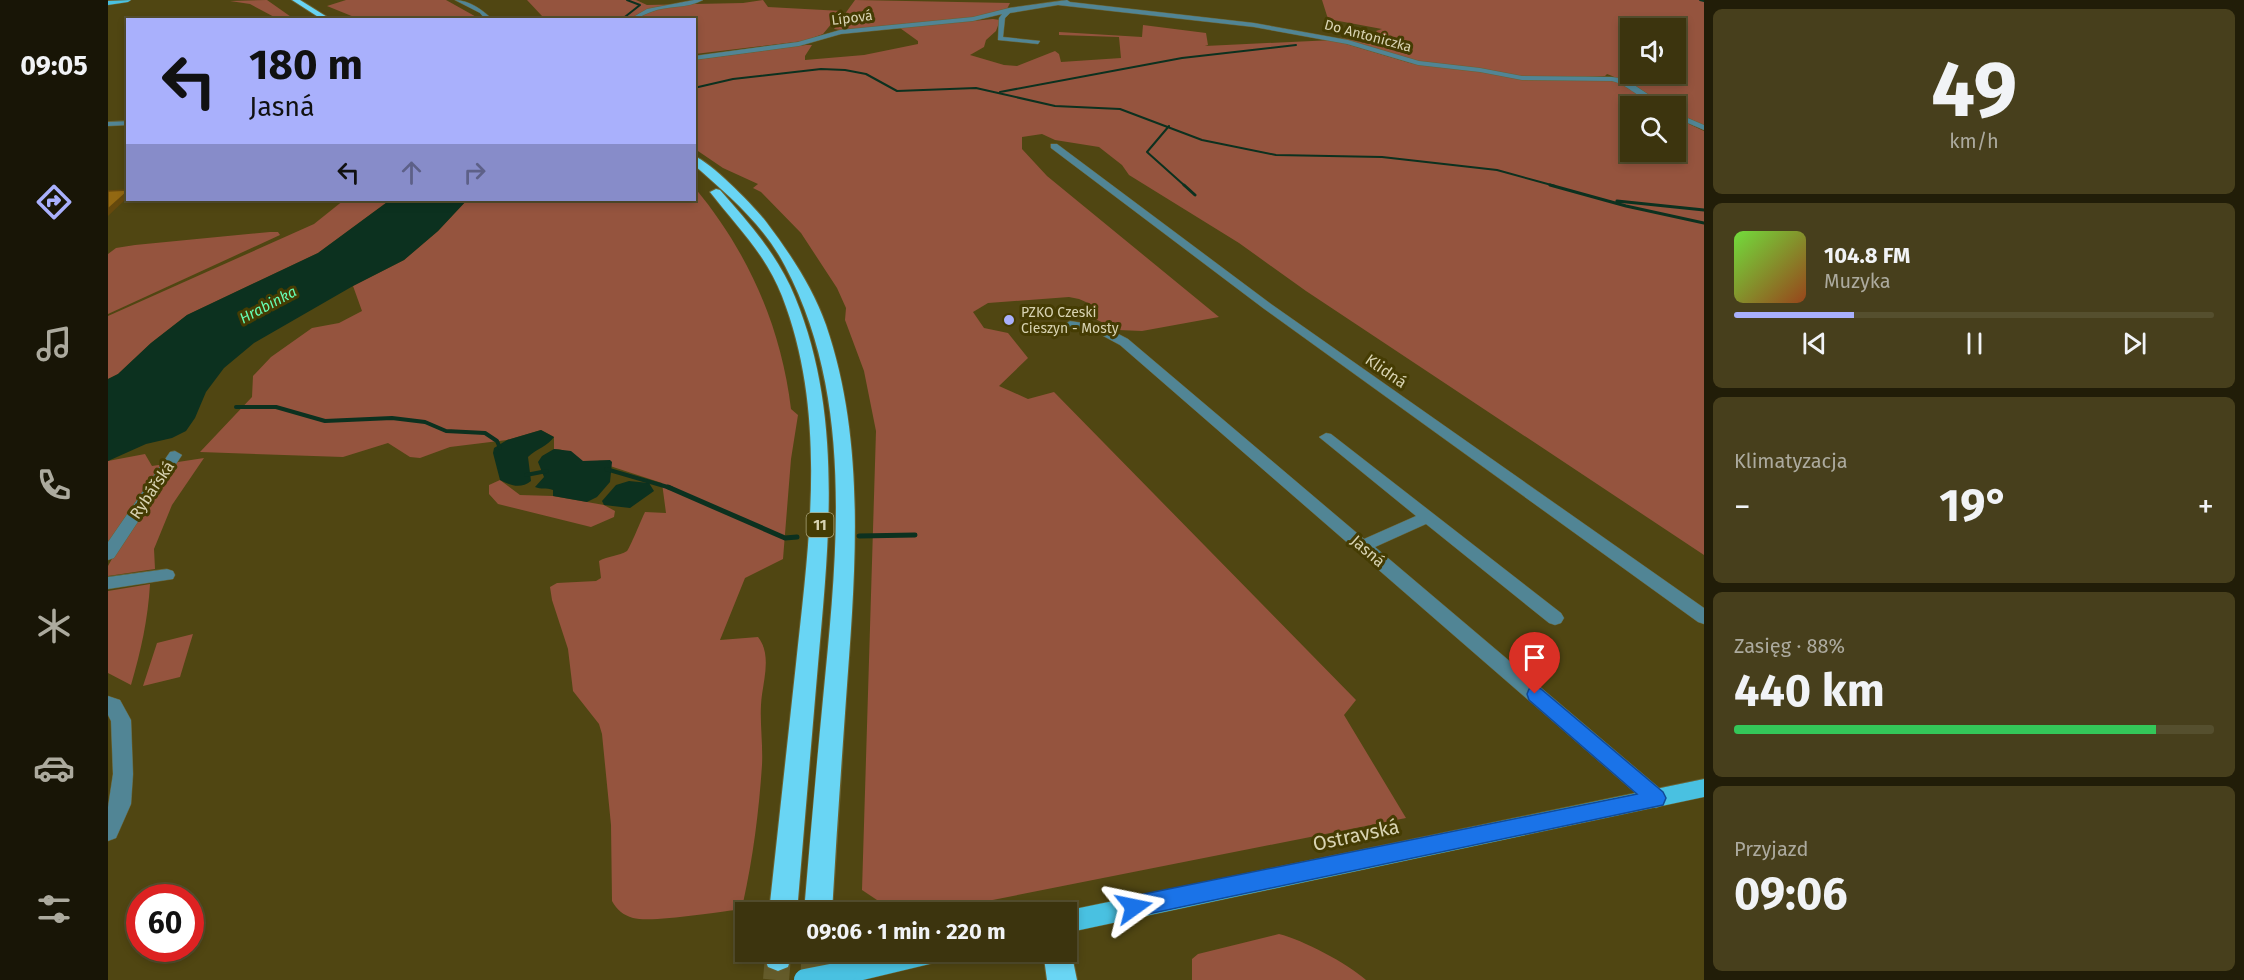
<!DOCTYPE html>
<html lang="pl">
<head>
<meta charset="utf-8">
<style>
  :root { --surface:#3c340e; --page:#473f1c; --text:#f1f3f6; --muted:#acaa9e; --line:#554f2e; --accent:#a9b0fc }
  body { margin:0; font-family:"Fira Sans",sans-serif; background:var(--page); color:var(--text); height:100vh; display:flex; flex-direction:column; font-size:22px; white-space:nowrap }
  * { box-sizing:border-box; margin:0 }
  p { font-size:20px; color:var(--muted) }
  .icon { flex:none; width:33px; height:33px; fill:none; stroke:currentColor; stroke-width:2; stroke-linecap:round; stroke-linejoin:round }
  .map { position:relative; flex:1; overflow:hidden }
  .sheet { display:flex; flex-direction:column; gap:9px; padding:9px; background:#211d08; width:540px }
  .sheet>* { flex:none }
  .hud { position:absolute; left:18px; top:18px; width:570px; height:183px; border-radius:0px; box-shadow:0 3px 9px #0003,0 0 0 2px var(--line); background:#a9b0fc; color:#111; overflow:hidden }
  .buttons { position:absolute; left:1512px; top:18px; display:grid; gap:12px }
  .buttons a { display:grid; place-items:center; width:66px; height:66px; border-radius:0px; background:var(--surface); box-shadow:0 3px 9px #0003,0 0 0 2px var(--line); font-size:30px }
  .speed { position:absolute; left:18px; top:884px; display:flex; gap:12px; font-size:30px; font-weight:700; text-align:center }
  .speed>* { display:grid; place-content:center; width:78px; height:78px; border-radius:50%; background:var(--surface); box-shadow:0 3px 9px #0003,0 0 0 2px var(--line); line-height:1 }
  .speed .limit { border:9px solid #d22; background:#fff; color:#111 }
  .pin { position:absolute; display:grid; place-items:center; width:51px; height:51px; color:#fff; margin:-62px -26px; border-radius:50% 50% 50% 0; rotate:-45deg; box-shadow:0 0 6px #0007 }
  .pin .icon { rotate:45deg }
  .me { position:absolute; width:66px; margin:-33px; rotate:78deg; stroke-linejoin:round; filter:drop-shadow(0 0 4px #0008) }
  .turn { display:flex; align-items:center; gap:21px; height:126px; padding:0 24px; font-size:27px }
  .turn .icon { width:78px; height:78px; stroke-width:2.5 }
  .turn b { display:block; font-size:42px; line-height:51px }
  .lanes { display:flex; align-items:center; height:57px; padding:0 24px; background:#0003; justify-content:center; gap:30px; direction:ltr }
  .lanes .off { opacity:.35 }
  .big { font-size:45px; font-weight:700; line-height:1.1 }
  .sheet .widget { flex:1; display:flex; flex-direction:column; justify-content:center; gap:9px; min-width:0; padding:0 21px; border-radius:9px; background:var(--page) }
  .sheet .dial { align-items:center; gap:0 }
  .dial b { font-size:78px; line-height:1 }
  .song { display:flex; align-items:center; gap:18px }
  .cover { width:72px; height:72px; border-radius:9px; background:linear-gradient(135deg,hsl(100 70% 55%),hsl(20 70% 35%)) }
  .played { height:6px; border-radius:3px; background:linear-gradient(90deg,var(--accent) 25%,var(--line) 25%) }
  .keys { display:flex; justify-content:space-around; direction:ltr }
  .heat { display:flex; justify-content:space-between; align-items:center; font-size:33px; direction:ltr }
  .charge { height:9px; border-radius:4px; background:linear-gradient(90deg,#34c759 88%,var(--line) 0) }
  .trip { position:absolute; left:627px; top:902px; width:342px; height:60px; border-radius:0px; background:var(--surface); box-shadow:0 3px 9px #0003,0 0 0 2px var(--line); font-weight:700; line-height:60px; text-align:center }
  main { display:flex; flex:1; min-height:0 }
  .menu { display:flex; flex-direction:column; width:108px; justify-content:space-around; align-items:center; background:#181506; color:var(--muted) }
  .menu .icon { width:42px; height:42px }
  .menu .selected { color:var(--accent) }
  .menu b { font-size:27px; color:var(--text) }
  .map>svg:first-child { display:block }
  .green { fill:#95543e; fill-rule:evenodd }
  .water { fill:#0c311f }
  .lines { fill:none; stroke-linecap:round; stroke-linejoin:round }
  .stream-far3 { stroke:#0c311f; stroke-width:2 }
  .stream-far2 { stroke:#0c311f; stroke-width:3 }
  .stream-far1 { stroke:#0c311f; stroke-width:4 }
  .stream { stroke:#0c311f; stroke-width:5 }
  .highway-tunnel { stroke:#645b2a; stroke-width:26; stroke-dasharray:26 13; stroke-linecap:butt }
  .minor-casing { stroke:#6b6232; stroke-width:1 }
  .major-casing { stroke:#6b6232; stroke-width:1 }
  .highway-casing { stroke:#6b6232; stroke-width:2 }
  .minor { fill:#518595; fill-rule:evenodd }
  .major { fill:#49c1e1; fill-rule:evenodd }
  .highway { fill:#69d5f4; fill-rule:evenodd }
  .major-bridge-casing { stroke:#6b6232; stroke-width:23; stroke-linecap:butt }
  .major-bridge { stroke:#49c1e1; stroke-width:22 }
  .shaded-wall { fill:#66490d }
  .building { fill:#926812; stroke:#66490d; stroke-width:1.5 }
  .route { fill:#1a73e8; stroke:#114b97; stroke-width:1.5 }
  .poi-dot { fill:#a9b0fc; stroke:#453c03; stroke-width:2 }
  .labels { text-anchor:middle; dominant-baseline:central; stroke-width:6; stroke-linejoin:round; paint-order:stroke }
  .far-street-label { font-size:14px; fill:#d8d3b2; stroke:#453c03 }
  .far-poi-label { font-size:14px; fill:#d8d3b2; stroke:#453c03; text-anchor:start }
  .far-water-label { font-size:15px; font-style:italic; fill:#66fdb4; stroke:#453c03 }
  .shield { fill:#453c03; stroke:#aca67e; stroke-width:1.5 }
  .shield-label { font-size:15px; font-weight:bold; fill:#d8d3b2 }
  .street-label { font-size:16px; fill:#d8d3b2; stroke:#453c03 }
  .near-street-label { font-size:20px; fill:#d8d3b2; stroke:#453c03 }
</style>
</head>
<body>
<main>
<nav class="menu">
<b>09:05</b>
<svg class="icon selected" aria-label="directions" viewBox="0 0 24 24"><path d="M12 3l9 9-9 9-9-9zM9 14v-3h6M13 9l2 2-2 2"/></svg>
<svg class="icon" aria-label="music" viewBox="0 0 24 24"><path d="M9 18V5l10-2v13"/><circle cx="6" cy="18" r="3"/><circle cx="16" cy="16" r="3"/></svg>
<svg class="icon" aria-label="phone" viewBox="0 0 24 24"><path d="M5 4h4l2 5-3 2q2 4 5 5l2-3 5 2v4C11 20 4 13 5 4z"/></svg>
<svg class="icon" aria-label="climate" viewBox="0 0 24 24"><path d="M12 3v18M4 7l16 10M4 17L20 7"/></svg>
<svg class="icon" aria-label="car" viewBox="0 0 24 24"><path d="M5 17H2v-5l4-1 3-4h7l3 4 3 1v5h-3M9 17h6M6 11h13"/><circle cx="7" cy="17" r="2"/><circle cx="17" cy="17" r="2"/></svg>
<svg class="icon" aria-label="filters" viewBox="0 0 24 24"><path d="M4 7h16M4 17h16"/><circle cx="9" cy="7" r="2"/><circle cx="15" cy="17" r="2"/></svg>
</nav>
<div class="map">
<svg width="1596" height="980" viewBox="0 0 1596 980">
  <rect width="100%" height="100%" fill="#504612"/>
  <path class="green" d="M159 0 186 19H170L142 4 122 1Z
    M238 0H338L372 19H251L219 6Z
    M419 0H528L539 5 635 3 655 0 660 7 734 11 715 34 696 41 587 54 586 20 444 19 434 16Z
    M747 0 902 3 899 9 887 15 733 30 726 29Z
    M1214 0H1596V126L1568 112V106C1547 106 1520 81 1499 74L1497 76 1424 80H1503L1512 83 1549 106H1522V152H1568V118L1596 131V555L1198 291 1131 243 1021 175 1014 165 991 147 947 140 934 134 914 137V149L939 176 1111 317 1034 331 1010 330 983 317 987 306 971 299 961 297 880 303 865 312 876 328 900 333 920 358 891 386 920 399 946 392 1248 700 1236 715 1298 818 824 912H787L754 890 768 431 756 371 737 320 738 308 729 288 693 233 653 192 645 188 650 184 615 168 587 149V60L698 45H704L697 56V60L756 55 810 44V41L792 28 885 19 892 20 888 31 878 40 876 47 862 55 896 65 909 66 947 51 951 54 953 62 1013 58 1011 37 951 35V32L1034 37 1035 25 1098 33 1100 45 1097 46 1225 40 1302 63 1325 66 1230 37 1261 44 1274 37 1268 31 1274 29 1220 19ZM1522 28H1568V74H1522Z
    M587 188C640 252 673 326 683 409L690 415 683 459 675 559 637 578 612 640 650 637C665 656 654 683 653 705 652 725 655 745 654 765 651 811 645 858 635 903L629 910C606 912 544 923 525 918 515 915 509 910 504 901L503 825 494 734 491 724 465 691 460 649 444 600 442 587 449 583 488 581 493 578 491 561C500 556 511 556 519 551 521 550 534 518 537 512L558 513 554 483 502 466 504 462C494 459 484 463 473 461 461 457 461 449 446 449V437L433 430 399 440 342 447 312 458 302 457 280 443 235 457 92 452 144 397 145 376 163 357 204 328 231 323 254 311 245 286 296 260 330 231 359 200H586Z
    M236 200H282L210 253 79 315 43 343 10 374 0 379V316L206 224Z
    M162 232H170L172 235 0 314V254L8 248 27 245Z
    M37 454 44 466 96 458 64 505 46 549 47 569 0 576V566L6 555H0V461Z
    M392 480 412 495 445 496 496 505 507 511 506 517 483 527 390 504 381 494V485Z
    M42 584C40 619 33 651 23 685L0 673V591Z
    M85 634 72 677 35 686 49 643Z
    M1171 934C1195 940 1239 963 1258 980H1084V959L1090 954Z"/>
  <path class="water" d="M282 200H359L330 231 296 260 245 286 146 343 116 368 98 392 87 418 78 431 64 438 38 444 0 461V379L10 374 43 343 79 315 210 253Z
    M433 430 446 437C440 446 428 449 420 457L423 481C413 489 403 486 392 480L385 453 386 448 399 440Z
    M446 449 463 451 475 461 502 460 504 462 502 482 489 497 479 502 445 496V490C438 487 433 490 427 487L436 477 430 462 434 456Z
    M521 481 541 483 546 491 522 508 496 505 494 501 508 485Z"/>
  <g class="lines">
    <path class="stream-far3" d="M1592 0 1596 1
      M513 20 532 5 519 0
      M586 88 625 79 713 69 737 70 758 74 789 91 868 88 947 106 1012 109 1094 140 1168 155 1274 157 1389 170 1447 186
      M892 92 1074 58 1188 45
      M1061 126 1039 152 1077 186"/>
    <path class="stream-far2" d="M1076 185 1087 195
      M1442 185 1518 206 1596 223
      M1509 201 1596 210"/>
    <path class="stream-far1" d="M128 407H168L217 421 284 418 317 422 338 431 377 433 389 441 392 448
      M498 469 563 488
      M418 475 439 471"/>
    <path class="stream" d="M560 487 677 538 689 537
      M751 536 807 535"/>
    <path class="highway-tunnel" d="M668 980 670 957
      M705 980 707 951"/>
    <defs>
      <path id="minor" d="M347 0C361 0 375 10 385 20H378L372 13Z
        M586 0H595C579 9 560 5 543 12 534 15 529 20 520 20L539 9Z
        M959 0 962 2 1146 23 1240 40 1311 61 1372 68 1414 76 1504 77 1517 79 1558 106C1539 108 1523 85 1504 81L1414 80 1372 72 1310 65 1239 44 1146 27 950 5 902 13 897 18 895 37 932 41 930 44 890 40 891 18 894 14 865 21 733 34 691 46 586 60V56L690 42 732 30 865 17 901 8Z
        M1568 113 1596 125V130L1568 118Z
        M20 121V125L0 126V122Z
        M943 144H949L1163 304 1596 608V624L1590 622 1155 308 943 148Z
        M962 321 995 326 1020 339 1256 539 1308 516 1211 437 1218 433 1223 434 1453 613 1456 618 1453 623 1447 625 1441 623 1318 524 1267 547 1555 791 1558 798 1555 805 1548 808 1541 805 1012 345 986 331 958 328 956 325Z
        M67 451 74 455 6 558 0 560V542L62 452Z
        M59 569 65 571 67 575 65 579 0 589V577Z
        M0 696 12 700 23 720 25 774 23 804 8 838 0 841V807L5 774 3 721 0 715Z"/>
      <path id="major" d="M23 0 20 2 0 5V1Z
        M1596 779V797L958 933V912H952Z
        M776 951H838L834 959 826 963 755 980H729L726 972 729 963Z"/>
      <path id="highway" d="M184 0H192L224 20H215Z
        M586 156C604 163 647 207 659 223 683 255 705 288 718 325 759 444 747 576 738 699 733 770 728 841 724 912H696C702 841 708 770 715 699 729 555 747 398 677 266 656 225 620 195 586 165Z
        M608 189 612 190C641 223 670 255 687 297 735 413 721 541 710 664 703 746 696 829 689 912H661C670 829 679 747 688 664 701 542 720 414 674 296 657 253 629 227 602 192Z
        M958 941 963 951 969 980H939L935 951H958Z
        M657 951H685L680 967 670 971 660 967 656 957Z"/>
    </defs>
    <use href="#minor" class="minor-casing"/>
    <use href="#major" class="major-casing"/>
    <use href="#highway" class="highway-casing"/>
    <use href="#minor" class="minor"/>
    <use href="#major" class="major"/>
    <use href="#highway" class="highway"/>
    <defs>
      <path id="major-bridge" d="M697 980 738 972"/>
    </defs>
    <use href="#major-bridge" class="major-bridge-casing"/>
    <use href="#major-bridge" class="major-bridge"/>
  </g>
  <path class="shaded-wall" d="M20 191V197L0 216V209Z"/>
  <path class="building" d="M20 190V191L0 209V191Z"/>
  <path class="route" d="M1427 687 1433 689 1555 792 1558 798 1555 805 1026 917 1019 914 1016 907 1019 899 1026 896 1529 794 1421 700 1419 694 1421 689Z"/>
  <circle class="poi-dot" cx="901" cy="320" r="6"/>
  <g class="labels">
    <g class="far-street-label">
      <text transform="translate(744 18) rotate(-7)">Lípová</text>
      <text transform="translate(1260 36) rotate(15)">Do Antoniczka</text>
    </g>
    <g class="far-poi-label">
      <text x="913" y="312">PZKO Czeski<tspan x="913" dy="16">Cieszyn - Mosty</tspan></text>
    </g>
    <g class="far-water-label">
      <text transform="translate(160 305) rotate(-28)">Hrabinka</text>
    </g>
    <rect class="shield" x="698.5" y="513" width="27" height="24" rx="4.5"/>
    <g class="shield-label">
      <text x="712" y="525">11</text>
    </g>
    <g class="street-label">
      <text transform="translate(1278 371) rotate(35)">Klidná</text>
      <text transform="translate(44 490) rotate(-56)">Rybářská</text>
      <text transform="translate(1260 551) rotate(41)">Jasná</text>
    </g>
    <g class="near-street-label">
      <text transform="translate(1248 835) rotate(-12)">Ostravská</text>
    </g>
  </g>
</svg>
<div class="buttons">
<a><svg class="icon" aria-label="sound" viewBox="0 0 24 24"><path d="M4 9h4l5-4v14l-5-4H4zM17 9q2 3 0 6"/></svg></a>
<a><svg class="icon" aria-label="search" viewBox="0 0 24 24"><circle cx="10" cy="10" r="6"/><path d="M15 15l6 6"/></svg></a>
</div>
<div class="speed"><div class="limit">60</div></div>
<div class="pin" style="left:1427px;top:694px;background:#d93025"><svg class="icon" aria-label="arrive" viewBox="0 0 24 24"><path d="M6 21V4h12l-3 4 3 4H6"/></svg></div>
<svg class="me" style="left:1026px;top:907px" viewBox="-20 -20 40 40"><path d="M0-17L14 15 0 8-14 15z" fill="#1a73e8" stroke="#fff" stroke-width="4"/></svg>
<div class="trip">09:06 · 1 min · 220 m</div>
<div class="hud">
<div class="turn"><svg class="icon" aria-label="left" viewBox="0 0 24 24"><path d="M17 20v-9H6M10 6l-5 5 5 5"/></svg><div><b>180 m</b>Jasná</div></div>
<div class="lanes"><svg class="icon" aria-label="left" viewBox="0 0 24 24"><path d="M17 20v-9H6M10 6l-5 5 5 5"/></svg><svg class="icon off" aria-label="ahead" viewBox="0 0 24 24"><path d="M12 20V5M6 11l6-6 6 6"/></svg><svg class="icon off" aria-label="right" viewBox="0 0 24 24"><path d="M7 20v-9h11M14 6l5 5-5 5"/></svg></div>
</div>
</div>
<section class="sheet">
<div class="widget dial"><b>49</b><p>km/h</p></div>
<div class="widget">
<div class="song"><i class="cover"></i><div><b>104.8 FM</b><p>Muzyka</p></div></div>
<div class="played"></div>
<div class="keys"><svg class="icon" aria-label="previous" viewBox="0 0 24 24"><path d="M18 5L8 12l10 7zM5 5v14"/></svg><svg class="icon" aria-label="pause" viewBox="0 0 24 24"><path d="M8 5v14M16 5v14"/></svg><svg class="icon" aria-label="next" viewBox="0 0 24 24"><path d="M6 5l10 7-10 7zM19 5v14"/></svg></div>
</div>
<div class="widget"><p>Klimatyzacja</p>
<div class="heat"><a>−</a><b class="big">19°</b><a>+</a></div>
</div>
<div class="widget"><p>Zasięg · 88%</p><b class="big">440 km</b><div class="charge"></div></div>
<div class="widget"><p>Przyjazd</p><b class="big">09:06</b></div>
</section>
</main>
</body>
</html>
